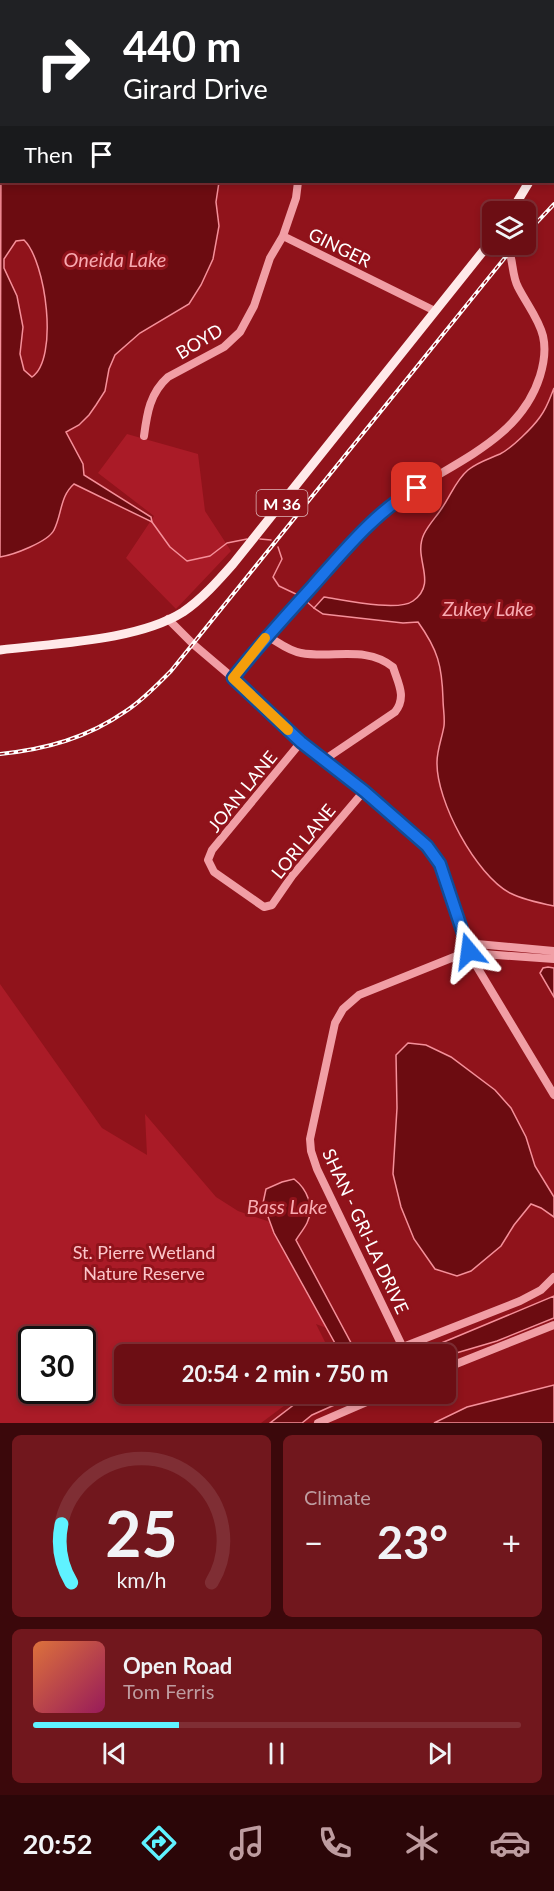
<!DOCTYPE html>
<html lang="en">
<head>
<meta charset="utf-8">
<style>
  :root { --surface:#6c0e14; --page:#71171d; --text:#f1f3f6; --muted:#be9ca0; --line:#7f2e34; --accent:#5ff2ff }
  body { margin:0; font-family:Lato,sans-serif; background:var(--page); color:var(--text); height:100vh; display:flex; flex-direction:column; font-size:22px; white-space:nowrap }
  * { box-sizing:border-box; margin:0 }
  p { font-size:20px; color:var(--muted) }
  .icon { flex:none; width:33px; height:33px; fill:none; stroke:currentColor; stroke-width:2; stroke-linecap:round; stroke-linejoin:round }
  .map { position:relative; height:1423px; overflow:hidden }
  .side { display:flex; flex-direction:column; gap:12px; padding:12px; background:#3b080b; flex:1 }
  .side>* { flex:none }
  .guide { position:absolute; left:0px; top:0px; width:555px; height:183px; box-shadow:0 3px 9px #0003,0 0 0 2px var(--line); background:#202124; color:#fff; overflow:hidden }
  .tools { position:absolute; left:482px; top:201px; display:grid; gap:12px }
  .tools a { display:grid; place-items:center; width:54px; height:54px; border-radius:9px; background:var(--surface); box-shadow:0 3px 9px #0003,0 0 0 2px var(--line); font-size:30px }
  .speed { position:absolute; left:18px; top:1326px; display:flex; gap:12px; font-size:30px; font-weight:700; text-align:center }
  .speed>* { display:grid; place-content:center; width:78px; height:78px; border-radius:50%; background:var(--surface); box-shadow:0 3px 9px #0003,0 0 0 2px var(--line); line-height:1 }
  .speed .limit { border:3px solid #111; border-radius:9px; background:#fff; color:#111 }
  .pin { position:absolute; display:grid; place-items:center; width:51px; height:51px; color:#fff; margin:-26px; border-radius:12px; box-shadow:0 3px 9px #0006 }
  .me { position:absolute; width:66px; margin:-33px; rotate:344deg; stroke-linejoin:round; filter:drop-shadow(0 0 4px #0008) }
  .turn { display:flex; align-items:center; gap:21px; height:126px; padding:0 24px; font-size:27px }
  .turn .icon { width:78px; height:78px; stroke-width:2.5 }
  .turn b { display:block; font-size:42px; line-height:51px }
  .then { display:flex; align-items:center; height:57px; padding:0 24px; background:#0003; gap:12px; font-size:22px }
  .big { font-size:45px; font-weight:700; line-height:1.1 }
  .side .card { flex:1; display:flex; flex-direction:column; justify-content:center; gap:9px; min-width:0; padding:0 21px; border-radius:9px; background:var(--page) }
  .side .dial { align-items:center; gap:0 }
  .dial svg { height:156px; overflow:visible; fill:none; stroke:var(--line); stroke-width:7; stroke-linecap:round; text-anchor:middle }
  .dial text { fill:var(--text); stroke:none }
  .song { display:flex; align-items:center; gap:18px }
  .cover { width:72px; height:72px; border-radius:9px; background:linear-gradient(135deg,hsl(20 70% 55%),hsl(330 70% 35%)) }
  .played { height:6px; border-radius:3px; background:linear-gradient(90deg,var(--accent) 30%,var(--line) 30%) }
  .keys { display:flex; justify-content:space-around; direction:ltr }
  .heat { display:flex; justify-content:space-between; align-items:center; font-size:33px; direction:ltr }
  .side .tiles { flex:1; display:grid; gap:12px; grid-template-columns:1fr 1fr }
  .card:last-child { grid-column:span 2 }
  .trip { position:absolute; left:114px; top:1344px; width:342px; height:60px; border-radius:9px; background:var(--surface); box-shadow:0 3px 9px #0003,0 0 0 2px var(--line); font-weight:700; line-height:60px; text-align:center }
  .menu { display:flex; height:96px; justify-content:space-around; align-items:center; background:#2b0608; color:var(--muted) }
  .menu .icon { width:42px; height:42px }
  .menu .selected { color:var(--accent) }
  .menu b { font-size:27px; color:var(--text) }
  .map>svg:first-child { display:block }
  .green { fill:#aa1b27; fill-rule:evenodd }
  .water { fill:#6c0c11; stroke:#f5909a; stroke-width:1.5; fill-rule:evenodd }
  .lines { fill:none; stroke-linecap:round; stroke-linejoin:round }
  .stream { stroke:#f5909a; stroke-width:1.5 }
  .minor { stroke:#f19ea5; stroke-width:8 }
  .major { stroke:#ffe9e9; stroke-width:9 }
  .rail-casing { stroke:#fff; stroke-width:4 }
  .rail { stroke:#90131b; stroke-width:1.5; stroke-dasharray:4.5; stroke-linecap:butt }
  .route-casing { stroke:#114b97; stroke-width:15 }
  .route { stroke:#1a73e8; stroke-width:10 }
  .slow { stroke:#f59e0b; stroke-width:10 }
  .labels { text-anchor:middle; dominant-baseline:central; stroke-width:6; stroke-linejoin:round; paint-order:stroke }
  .shield { fill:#90131b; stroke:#deb8bb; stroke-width:1.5 }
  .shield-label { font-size:16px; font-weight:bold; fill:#fff }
  .street-label { font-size:18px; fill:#fff; stroke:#90131b }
  .park-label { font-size:18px; fill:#fcc5ca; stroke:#90131b }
  .water-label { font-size:20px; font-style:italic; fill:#f8aab1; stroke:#90131b }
</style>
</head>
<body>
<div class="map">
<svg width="554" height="1423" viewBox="0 0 554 1423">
  <rect width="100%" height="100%" fill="#90131b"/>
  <path class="green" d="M185 0H421L189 2Z
    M127 434 198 454 205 511 231 551 176 609 126 558 154 516 98 473Z
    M0 984 102 1128 147 1155 145 1114 216 1197 238 1211 276 1224 329 1329 316 1324 331 1354H124V1394H300L261 1423H0ZM32 1340H82V1390H32Z"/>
  <path class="water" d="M1 139 2 182H219L216 202 219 226 213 259 201 285 189 304 140 333 115 355 109 369 105 391 96 405 89 415 79 425 66 432 83 464 84 475 151 517 152 522 74 484C60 496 62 514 54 530 48 542 13 555 0 557ZM24 240C46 261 59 359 32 377L24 370 20 354 23 327 17 296 4 268V259L16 241Z
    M554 388V906C539 903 524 900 510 893 476 875 436 801 437 762 437 750 442 738 444 726 445 717 443 708 443 699 442 666 438 650 418 622L403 623 323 614 314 608 324 597C344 600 398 612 413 601 439 582 412 559 424 534 429 524 437 516 442 508 451 495 456 480 468 470 478 462 489 459 500 454 512 448 533 427 540 417 547 408 550 398 554 388Z
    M548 967 554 968V997L540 973 543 968Z
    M408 1043 426 1045 451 1057 495 1090 511 1108 526 1137 535 1166 554 1197V1217L541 1208 531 1204 514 1225 501 1246 471 1271 457 1276 435 1269 414 1239 401 1207 393 1174 397 1108 396 1055Z
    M294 1179C307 1189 315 1207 307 1223 304 1229 299 1235 296 1240L357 1354H341L274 1233 263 1203 266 1189 282 1182Z
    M554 1296V1318L497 1341 446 1356V1354H415Z
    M554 1385V1423H434L467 1407Z
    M308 1394H359L312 1415 302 1423H270Z"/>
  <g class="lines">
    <path class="stream" d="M155 2 156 0
      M152 522 170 547 187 561 210 556 227 543 247 539
      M260 539 271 540
      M278 547 282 559 273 577 279 586 298 595
      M306 601 314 608"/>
    <path class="minor" d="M40 2 41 0
      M0 60 2 59
      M0 102 2 101
      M283 236 435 311
      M144 436C147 413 150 393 168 377L224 347 240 332 254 306 270 258 283 236 296 198 298 182
      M168 619 193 644 233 678 301 742 364 791 427 846 440 864 471 957 554 1095
      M267 636C278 642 288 651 301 653 332 659 366 645 393 667 398 683 407 697 395 712L324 760
      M233 678C258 647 284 618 310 589 334 562 358 533 386 510 438 466 518 447 540 376 544 363 546 349 543 336 539 319 526 303 518 287 511 274 514 257 506 244
      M301 742 212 850 208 860 214 872 264 907 272 905 292 876 364 791
      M466 943 554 951
      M471 957 483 954 554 959
      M403 1347 520 1301 541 1290 554 1277
      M406 1354 317 1169 311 1151 310 1139 335 1023 343 1009 359 995 469 951
      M446 1368 554 1325
      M318 1423 385 1394"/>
    <path class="major" d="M511 212 529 182
      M0 650C55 643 137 641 183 612 202 599 218 581 233 564L492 240"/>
    <defs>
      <path id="rail" d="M525 235 554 204
        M0 754C47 749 87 738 126 711 143 700 157 685 171 671L516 244"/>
    </defs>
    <use href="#rail" class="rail-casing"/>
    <use href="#rail" class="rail"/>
  </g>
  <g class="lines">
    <defs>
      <path id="route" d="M417 488C376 511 343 552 312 587 285 617 258 646 233 678L301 742 364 791 427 846 440 864 469 951"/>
    </defs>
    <use href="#route" class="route-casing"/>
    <use href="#route" class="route"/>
    <path class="slow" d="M265 638 233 678 288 730"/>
  </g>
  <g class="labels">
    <rect class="shield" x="256.5" y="490" width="51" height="26" rx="4.5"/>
    <g class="shield-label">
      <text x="282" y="503">M 36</text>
    </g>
    <g class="street-label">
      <text transform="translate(340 247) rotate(26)">GINGER</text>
      <text transform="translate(199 341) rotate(-31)">BOYD</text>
      <text transform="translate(242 791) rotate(-51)">JOAN LANE</text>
      <text transform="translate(303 841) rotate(-51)">LORI LANE</text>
      <text transform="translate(366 1231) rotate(65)">SHAN - GRI-LA DRIVE</text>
    </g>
    <g class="park-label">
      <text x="144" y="1252">St. Pierre Wetland<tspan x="144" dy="21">Nature Reserve</tspan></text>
    </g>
    <g class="water-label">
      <text x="115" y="259">Oneida Lake</text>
      <text x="488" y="608">Zukey Lake</text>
      <text x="287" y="1206">Bass Lake</text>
    </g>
  </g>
</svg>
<div class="tools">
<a><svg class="icon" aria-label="layers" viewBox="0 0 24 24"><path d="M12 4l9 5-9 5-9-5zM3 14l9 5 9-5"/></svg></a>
</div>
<div class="speed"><div class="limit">30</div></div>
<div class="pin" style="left:417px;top:488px;background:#d93025"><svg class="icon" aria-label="arrive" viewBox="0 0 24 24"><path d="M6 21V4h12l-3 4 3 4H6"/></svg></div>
<svg class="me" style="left:469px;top:951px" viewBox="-20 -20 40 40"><path d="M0-17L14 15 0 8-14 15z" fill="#1a73e8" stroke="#fff" stroke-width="4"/></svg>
<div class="trip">20:54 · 2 min · 750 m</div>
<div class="guide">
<div class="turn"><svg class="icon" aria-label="right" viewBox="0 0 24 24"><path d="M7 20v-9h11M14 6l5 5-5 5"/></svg><div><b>440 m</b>Girard Drive</div></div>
<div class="then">Then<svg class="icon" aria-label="arrive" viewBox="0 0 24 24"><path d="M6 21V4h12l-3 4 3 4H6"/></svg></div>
</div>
</div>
<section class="side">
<div class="tiles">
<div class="card dial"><svg viewBox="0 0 100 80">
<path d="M14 69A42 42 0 1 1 86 69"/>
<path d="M14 69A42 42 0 0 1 9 39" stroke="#5ff2ff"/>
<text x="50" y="56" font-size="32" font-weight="700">25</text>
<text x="50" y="72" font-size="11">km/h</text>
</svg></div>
<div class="card"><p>Climate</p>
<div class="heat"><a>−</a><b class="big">23°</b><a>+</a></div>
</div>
<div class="card">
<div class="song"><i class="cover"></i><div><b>Open Road</b><p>Tom Ferris</p></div></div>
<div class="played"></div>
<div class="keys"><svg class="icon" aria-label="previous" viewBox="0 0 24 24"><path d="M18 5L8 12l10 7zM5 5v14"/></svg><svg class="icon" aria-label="pause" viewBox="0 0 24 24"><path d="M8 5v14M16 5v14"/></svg><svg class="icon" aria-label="next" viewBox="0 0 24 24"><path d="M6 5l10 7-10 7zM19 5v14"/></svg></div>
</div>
</div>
</section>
<nav class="menu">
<b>20:52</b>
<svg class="icon selected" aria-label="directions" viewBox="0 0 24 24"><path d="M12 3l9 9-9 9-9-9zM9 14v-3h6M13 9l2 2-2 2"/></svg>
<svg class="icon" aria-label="music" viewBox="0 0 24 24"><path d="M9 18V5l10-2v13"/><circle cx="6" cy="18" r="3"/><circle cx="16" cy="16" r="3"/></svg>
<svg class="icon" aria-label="phone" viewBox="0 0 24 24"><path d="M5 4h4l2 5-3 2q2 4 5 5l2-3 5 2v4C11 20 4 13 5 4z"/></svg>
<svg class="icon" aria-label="climate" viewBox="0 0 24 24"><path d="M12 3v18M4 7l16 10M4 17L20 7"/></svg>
<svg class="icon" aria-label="car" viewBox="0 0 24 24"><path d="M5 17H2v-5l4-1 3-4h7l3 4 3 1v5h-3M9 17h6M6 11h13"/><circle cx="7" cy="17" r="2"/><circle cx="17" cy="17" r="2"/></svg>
</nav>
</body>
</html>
